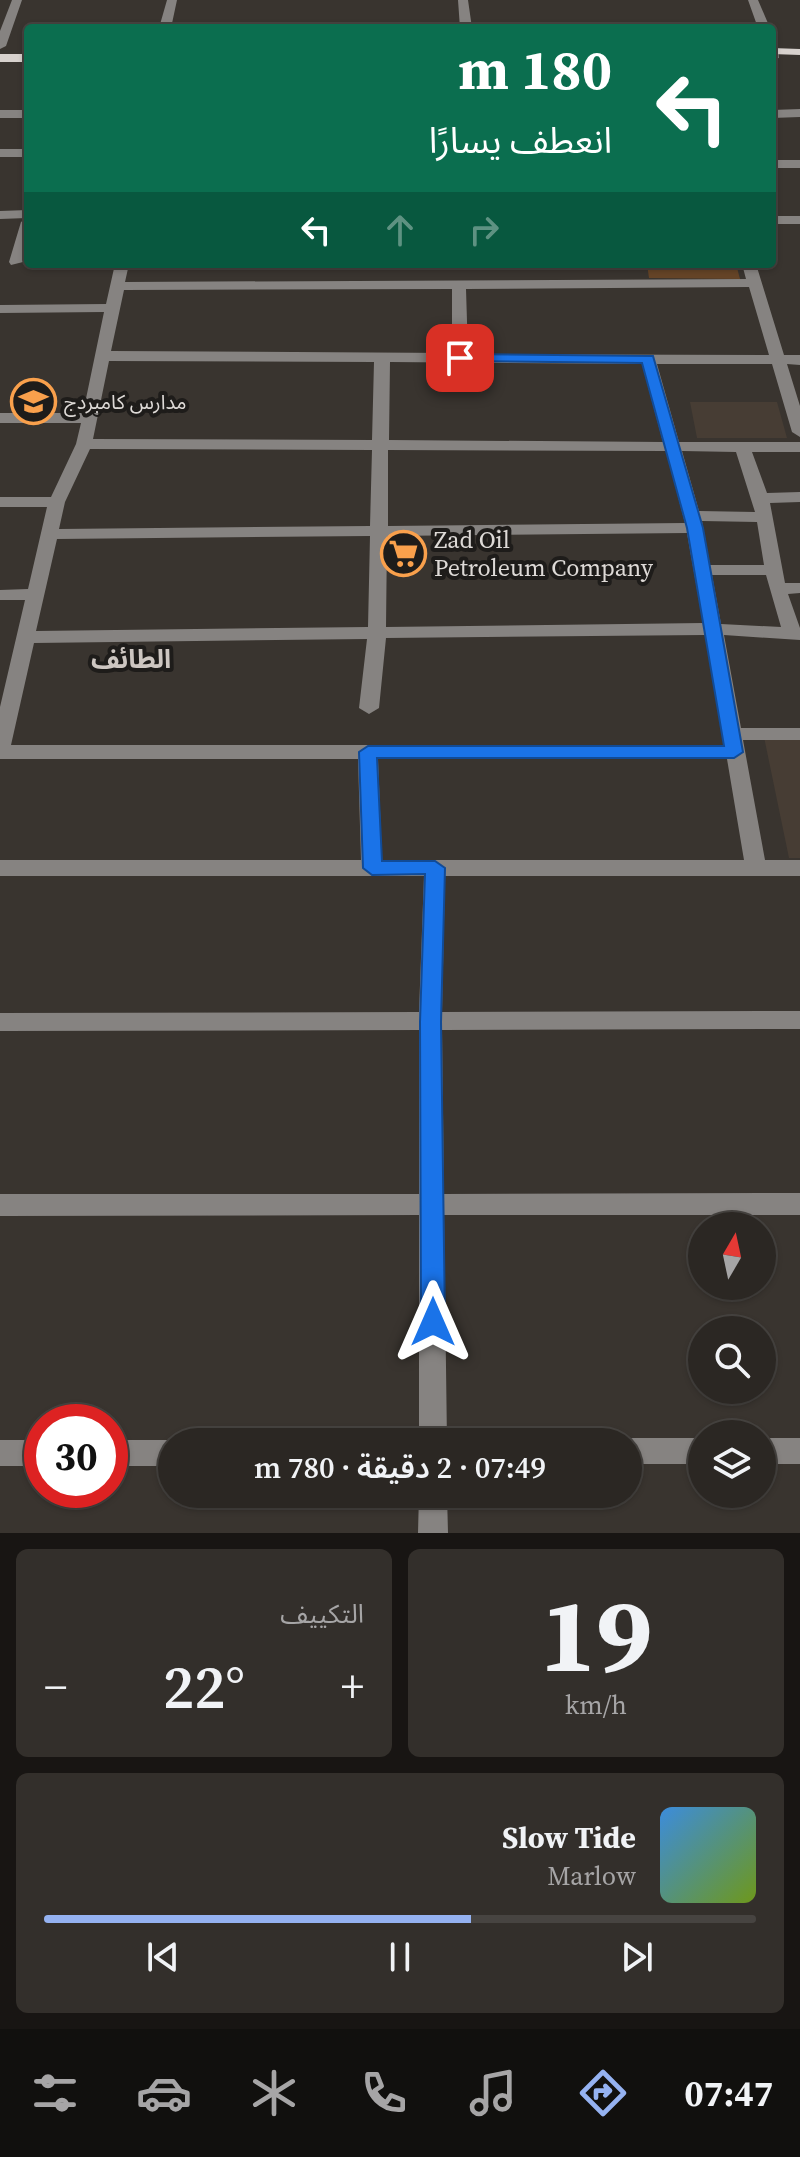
<!DOCTYPE html>
<html lang="ar">
<head>
<meta charset="utf-8">
<style>
  :root { --surface:#2b2723; --page:#332f2b; --text:#f1f3f6; --muted:#a6a5a6; --line:#474441; --accent:#95b2f1 }
  body { margin:0; font-family:"Source Serif 4","Noto Sans Arabic",serif; background:var(--page); color:var(--text); direction:rtl; height:100vh; display:flex; flex-direction:column; font-size:30px; white-space:nowrap }
  * { box-sizing:border-box; margin:0 }
  p { font-size:26px; color:var(--muted) }
  .icon { flex:none; width:44px; height:44px; fill:none; stroke:currentColor; stroke-width:2; stroke-linecap:round; stroke-linejoin:round }
  .map { position:relative; height:1533px; overflow:hidden; direction:ltr }
  .drawer { display:flex; flex-direction:column; gap:16px; padding:16px; background:#181513; flex:1 }
  .drawer>* { flex:none }
  .guide { position:absolute; left:24px; top:24px; width:752px; height:244px; border-radius:8px; box-shadow:0 2px 6px #0004,0 0 0 2px var(--line); direction:rtl; background:#0b6e4f; color:#fff; overflow:hidden }
  .needle { width:52px; rotate:9deg }
  .buttons { position:absolute; left:688px; top:1212px; display:grid; gap:16px }
  .buttons a { display:grid; place-items:center; width:88px; height:88px; border-radius:50%; background:var(--surface); box-shadow:0 2px 6px #0004,0 0 0 2px var(--line); font-size:40px }
  .speed { position:absolute; left:24px; top:1404px; display:flex; gap:16px; font-size:40px; font-weight:700; text-align:center }
  .speed>* { display:grid; place-content:center; width:104px; height:104px; border-radius:50%; background:var(--surface); box-shadow:0 2px 6px #0004,0 0 0 2px var(--line); line-height:1 }
  .speed .limit { border:12px solid #d22; background:#fff; color:#111 }
  .pin { position:absolute; display:grid; place-items:center; width:68px; height:68px; color:#fff; margin:-34px; border-radius:16px; box-shadow:0 4px 12px #0006 }
  .me { position:absolute; width:88px; margin:-44px; rotate:0deg; stroke-linejoin:round; filter:drop-shadow(0 0 6px #0008) }
  .turn { display:flex; align-items:center; gap:28px; height:168px; padding:0 32px; font-size:36px }
  .turn .icon { width:104px; height:104px; stroke-width:2.5 }
  .turn b { display:block; font-size:56px; line-height:68px }
  .lanes { display:flex; align-items:center; height:76px; padding:0 32px; background:#0003; justify-content:center; gap:40px; direction:ltr }
  .lanes .off { opacity:.35 }
  .big { font-size:60px; font-weight:600; line-height:1.1 }
  .drawer .widget { flex:1; display:flex; flex-direction:column; justify-content:center; gap:12px; min-width:0; padding:0 28px; border-radius:12px; background:var(--page) }
  .drawer .dial { align-items:center; gap:0 }
  .dial b { font-size:104px; line-height:1 }
  .song { display:flex; align-items:center; gap:24px }
  .cover { width:96px; height:96px; border-radius:12px; background:linear-gradient(135deg,hsl(210 70% 55%),hsl(80 70% 35%)) }
  .played { height:8px; border-radius:4px; background:linear-gradient(90deg,var(--accent) 60%,var(--line) 60%) }
  .keys { display:flex; justify-content:space-around; direction:ltr }
  .heat { display:flex; justify-content:space-between; align-items:center; font-size:44px; direction:ltr }
  .drawer .tiles { flex:1; display:grid; gap:16px; grid-template-columns:1fr 1fr }
  .widget:last-child { grid-column:span 2 }
  .trip { position:absolute; left:158px; top:1428px; width:484px; height:80px; border-radius:40px; background:var(--surface); box-shadow:0 2px 6px #0004,0 0 0 2px var(--line); font-weight:600; line-height:80px; text-align:center; direction:rtl }
  .menu { display:flex; height:128px; justify-content:space-around; align-items:center; background:#11100e; color:var(--muted) }
  .menu .icon { width:56px; height:56px }
  .menu .on { color:var(--accent) }
  .menu b { font-size:36px; color:var(--text) }
  .map>svg:first-child { display:block }
  .built { fill:#473d34 }
  .green { fill:#654427 }
  .lines { fill:none; stroke-linecap:round; stroke-linejoin:round }
  .minor { fill:#868381; fill-rule:evenodd }
  .major { fill:#d7d1cd; fill-rule:evenodd }
  .route { fill:#1a73e8; stroke:#114b97; stroke-width:2 }
  .labels { text-anchor:middle; dominant-baseline:central; stroke-width:8; stroke-linejoin:round; paint-order:stroke }
  .far-poi-label { font-size:20px; fill:#dedad7; stroke:#1e1c1a; text-anchor:start }
  .poi-label { font-size:24px; fill:#dedad7; stroke:#1e1c1a; text-anchor:start }
  .neighbourhood-label { font-size:26px; font-weight:bold; fill:#cdc6c1; stroke:#1e1c1a }
</style>
</head>
<body>
<div class="map">
<svg width="800" height="1533" viewBox="0 0 800 1533">
  <rect width="100%" height="100%" fill="#39342f"/>
  <path class="built" d="M690 402H777L787 438H697Z
    M764 737H800V858H789Z"/>
  <path class="green" d="M647 264H736L740 279 649 278Z"/>
  <g class="lines">
    <path class="minor" d="M12 0H22L6 46 0 49V31Z
      M167 0H177L171 28H159Z
      M458 0H468L472 28H460Z
      M748 0H758L770 28H758Z
      M772 45 778 48 779 58 772 59Z
      M800 109V117L772 118V110Z
      M0 110H28V118H0Z
      M0 149H28V157H0Z
      M772 160H800V168H772Z
      M28 210V245L23 262 11 265 9 262 21 222 27 218 0 219V211Z
      M772 216H800V224H772Z
      M115 264H129L125 282 746 279 742 264H756L784 355H800V365L787 364 800 406V437L792 432 772 364H657L679 442H800V452H752L767 493 800 492V502L770 503 785 583H800V593L788 594 800 628V640L724 635 741 728H800V740H743L765 860H800V876H445L442 1012 800 1011V1029L442 1030 444 1194 800 1193V1215H444L447 1442H419V1215L0 1216V1194H419V1030L0 1031V1013L419 1012 424 876H0V860H361L358 759H0V707L25 600H0V590L28 589 47 507H0V497H51L76 444 81 423H0V413H83L104 312 0 313V305L106 304ZM749 287 769 355 468 354 466 289ZM452 289V353L111 351 124 290ZM109 361 374 362 372 440 93 439ZM390 362 642 364 663 442 389 440ZM90 449 372 450 370 526 59 529 65 502ZM388 450 666 451 685 523 388 526ZM682 451 736 452 755 512 699 511ZM702 521 757 522 764 565H710ZM687 533 703 623 386 627 387 536ZM370 536 368 627 36 631 57 539ZM712 575H766L781 627 721 624ZM705 635 724 745H11L34 643 367 639 359 708 369 714 379 708 386 638ZM378 759H727L744 860H382Z
      M628 1438H702V1464H628V1442H618Z
      M762 1438H800V1464H762Z
      M0 1440H42V1466H0Z
      M110 1440H172L178 1442H172V1466H110Z
      M419 1494H447L448 1533H418Z"/>
    <path class="major" d="M772 48 800 49V55L772 54Z
      M0 54H28V62H0Z"/>
  </g>
  <path class="route" d="M460 354 653 356 703 528 743 752 734 758H377L382 861H435L445 868 441 1022 445 1322 441 1330 433 1333 424 1330 421 1322 420 1022 425 874 372 875 363 868 359 752 368 746H724L687 528 642 363 455 361 453 358Z"/>
  <defs>
    <symbol id="school-ring" viewBox="-11 -11 22 22"><circle r="9.5" fill="#1e1c1a" stroke="#f9a04c" stroke-width="1.5"/><path d="M0-5L7-2L0 1L-7-2ZM-4 1L0 2.5L4 1V4Q0 6-4 4Z" fill="#f9a04c"/></symbol>
    <symbol id="supermarket-ring" viewBox="-11 -11 22 22"><circle r="9.5" fill="#1e1c1a" stroke="#f9a04c" stroke-width="1.5"/><path d="M-6-5.5h2.5l.6 2H6L4.5 2H-2.5L-4.4-4H-6ZM-1.5 3.2a1.3 1.3 0 1 0 .1 0ZM3 3.2a1.3 1.3 0 1 0 .1 0Z" fill="#f9a04c"/></symbol>
  </defs>
  <g fill-rule="evenodd">
    <use href="#school-ring" x="8" y="376" width="51" height="51"/>
    <use href="#supermarket-ring" x="378" y="528" width="51" height="51"/>
  </g>
  <g class="labels">
    <g class="far-poi-label">
      <text x="64" y="402">مدارس كامبردج</text>
    </g>
    <g class="poi-label">
      <text x="434" y="539">Zad Oil<tspan x="434" dy="28">Petroleum Company</tspan></text>
    </g>
    <g class="neighbourhood-label">
      <text x="131" y="659">الطائف</text>
    </g>
  </g>
</svg>
<div class="buttons">
<a><svg class="needle" viewBox="-14 -14 28 28"><path d="M0-13l5 13h-10z" fill="#e53935"/><path d="M0 13l5-13h-10z" fill="#a6a5a6"/></svg></a>
<a><svg class="icon" aria-label="search" viewBox="0 0 24 24"><circle cx="10" cy="10" r="6"/><path d="M15 15l6 6"/></svg></a>
<a><svg class="icon" aria-label="layers" viewBox="0 0 24 24"><path d="M12 4l9 5-9 5-9-5zM3 14l9 5 9-5"/></svg></a>
</div>
<div class="speed"><div class="limit">30</div></div>
<div class="pin" style="left:460px;top:358px;background:#d93025"><svg class="icon" aria-label="arrive" viewBox="0 0 24 24"><path d="M6 21V4h12l-3 4 3 4H6"/></svg></div>
<svg class="me" style="left:433px;top:1322px" viewBox="-20 -20 40 40"><path d="M0-17L14 15 0 8-14 15z" fill="#1a73e8" stroke="#fff" stroke-width="4"/></svg>
<div class="trip">07:49 · 2 دقيقة · 780 m</div>
<div class="guide">
<div class="turn"><svg class="icon" aria-label="left" viewBox="0 0 24 24"><path d="M17 20v-9H6M10 6l-5 5 5 5"/></svg><div><b>180 m</b>انعطف يسارًا</div></div>
<div class="lanes"><svg class="icon" aria-label="left" viewBox="0 0 24 24"><path d="M17 20v-9H6M10 6l-5 5 5 5"/></svg><svg class="icon off" aria-label="ahead" viewBox="0 0 24 24"><path d="M12 20V5M6 11l6-6 6 6"/></svg><svg class="icon off" aria-label="right" viewBox="0 0 24 24"><path d="M7 20v-9h11M14 6l5 5-5 5"/></svg></div>
</div>
</div>
<section class="drawer">
<div class="tiles">
<div class="widget dial"><b>19</b><p>km/h</p></div>
<div class="widget"><p>التكييف</p>
<div class="heat"><a>−</a><b class="big">22°</b><a>+</a></div>
</div>
<div class="widget">
<div class="song"><i class="cover"></i><div><b>Slow Tide</b><p>Marlow</p></div></div>
<div class="played"></div>
<div class="keys"><svg class="icon" aria-label="previous" viewBox="0 0 24 24"><path d="M18 5L8 12l10 7zM5 5v14"/></svg><svg class="icon" aria-label="pause" viewBox="0 0 24 24"><path d="M8 5v14M16 5v14"/></svg><svg class="icon" aria-label="next" viewBox="0 0 24 24"><path d="M6 5l10 7-10 7zM19 5v14"/></svg></div>
</div>
</div>
</section>
<nav class="menu">
<b>07:47</b>
<svg class="icon on" aria-label="directions" viewBox="0 0 24 24"><path d="M12 3l9 9-9 9-9-9zM9 14v-3h6M13 9l2 2-2 2"/></svg>
<svg class="icon" aria-label="music" viewBox="0 0 24 24"><path d="M9 18V5l10-2v13"/><circle cx="6" cy="18" r="3"/><circle cx="16" cy="16" r="3"/></svg>
<svg class="icon" aria-label="phone" viewBox="0 0 24 24"><path d="M5 4h4l2 5-3 2q2 4 5 5l2-3 5 2v4C11 20 4 13 5 4z"/></svg>
<svg class="icon" aria-label="climate" viewBox="0 0 24 24"><path d="M12 3v18M4 7l16 10M4 17L20 7"/></svg>
<svg class="icon" aria-label="car" viewBox="0 0 24 24"><path d="M5 17H2v-5l4-1 3-4h7l3 4 3 1v5h-3M9 17h6M6 11h13"/><circle cx="7" cy="17" r="2"/><circle cx="17" cy="17" r="2"/></svg>
<svg class="icon" aria-label="filters" viewBox="0 0 24 24"><path d="M4 7h16M4 17h16"/><circle cx="9" cy="7" r="2"/><circle cx="15" cy="17" r="2"/></svg>
</nav>
</body>
</html>
